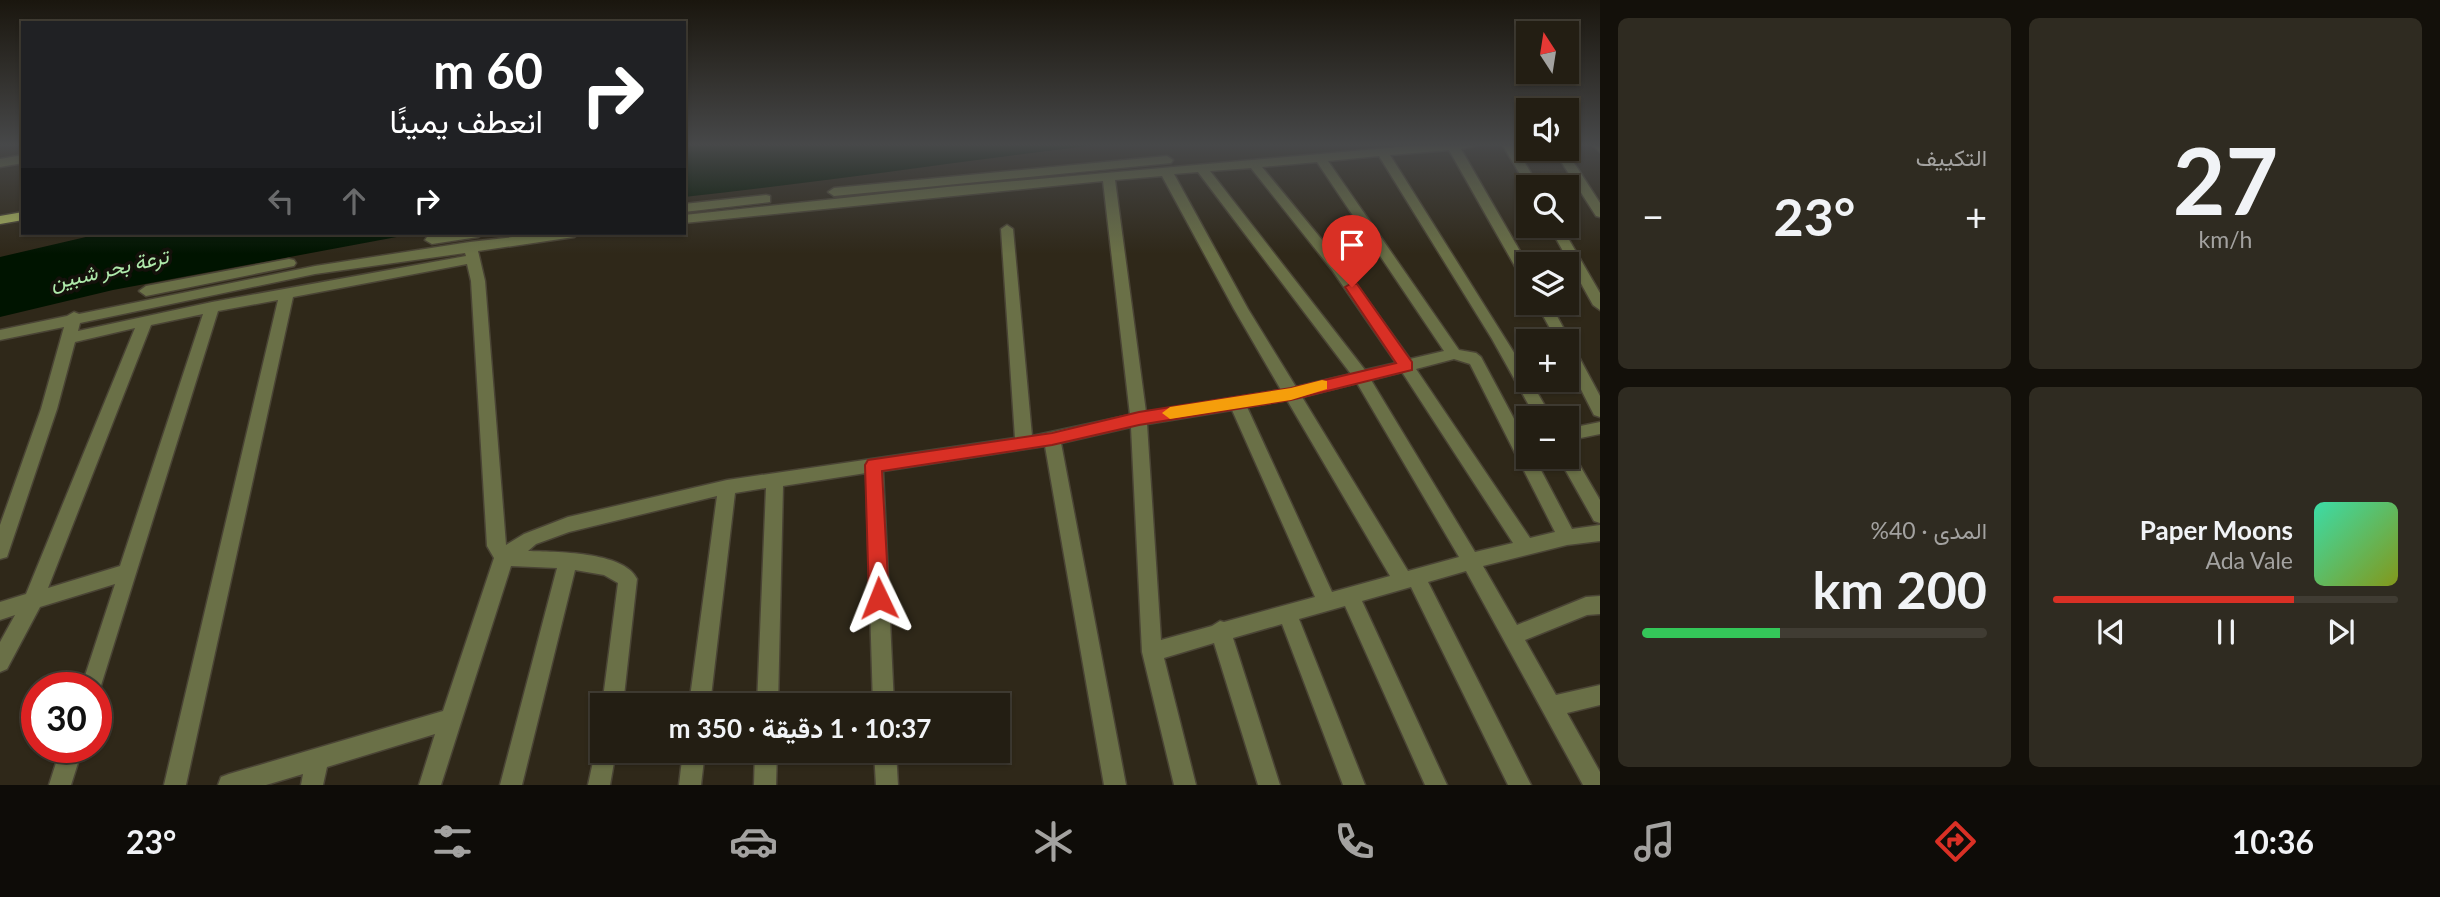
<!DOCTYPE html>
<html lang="ar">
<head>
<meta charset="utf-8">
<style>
  :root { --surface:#231e13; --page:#2f2b21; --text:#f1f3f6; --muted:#a3a2a0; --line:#403c33; --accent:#d93025 }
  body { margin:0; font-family:Lato,Vazirmatn,sans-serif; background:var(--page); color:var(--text); direction:rtl; height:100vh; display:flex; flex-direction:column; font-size:26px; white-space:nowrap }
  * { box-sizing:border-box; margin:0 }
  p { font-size:23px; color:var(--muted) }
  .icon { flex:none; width:38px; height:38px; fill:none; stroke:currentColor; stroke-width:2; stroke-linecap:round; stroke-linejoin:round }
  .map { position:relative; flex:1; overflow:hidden; direction:ltr }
  .drawer { display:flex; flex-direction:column; gap:18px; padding:18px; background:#13100a; width:840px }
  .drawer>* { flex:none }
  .hud { position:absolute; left:21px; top:21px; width:665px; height:214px; border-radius:0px; box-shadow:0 2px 5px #0004,0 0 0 2px var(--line); direction:rtl; background:#202124; color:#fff; overflow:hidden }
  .needle { width:46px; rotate:348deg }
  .tools { position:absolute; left:1516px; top:21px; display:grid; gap:14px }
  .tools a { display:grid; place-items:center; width:63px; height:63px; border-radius:0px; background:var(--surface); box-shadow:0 2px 5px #0004,0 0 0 2px var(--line); font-size:35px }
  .speed { position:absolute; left:21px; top:672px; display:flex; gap:14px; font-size:35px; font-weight:700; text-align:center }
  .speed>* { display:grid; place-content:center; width:91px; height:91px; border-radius:50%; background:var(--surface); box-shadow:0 2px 5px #0004,0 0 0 2px var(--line); line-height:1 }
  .speed .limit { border:10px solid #d22; background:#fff; color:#111 }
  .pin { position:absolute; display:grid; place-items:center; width:60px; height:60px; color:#fff; margin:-72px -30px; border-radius:50% 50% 50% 0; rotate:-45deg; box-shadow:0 0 7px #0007 }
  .pin .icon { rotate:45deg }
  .me { position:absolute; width:77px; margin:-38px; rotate:358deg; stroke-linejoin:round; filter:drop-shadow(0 0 5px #0008) }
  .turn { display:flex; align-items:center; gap:24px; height:147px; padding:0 28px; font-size:32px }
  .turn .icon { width:91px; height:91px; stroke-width:2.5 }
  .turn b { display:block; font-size:49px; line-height:60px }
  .lanes { display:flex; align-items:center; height:66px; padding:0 28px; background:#0003; justify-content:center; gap:35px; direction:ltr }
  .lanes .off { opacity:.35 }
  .big { font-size:52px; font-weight:700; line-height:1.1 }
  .drawer .card { flex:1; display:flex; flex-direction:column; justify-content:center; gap:10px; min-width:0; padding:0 24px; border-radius:10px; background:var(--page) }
  .drawer .dial { align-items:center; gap:0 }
  .dial b { font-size:91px; line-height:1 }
  .song { display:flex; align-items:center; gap:21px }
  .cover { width:84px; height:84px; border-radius:10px; background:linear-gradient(135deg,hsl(160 70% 55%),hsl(70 70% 35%)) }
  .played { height:7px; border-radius:4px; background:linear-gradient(90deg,var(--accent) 70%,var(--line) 70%) }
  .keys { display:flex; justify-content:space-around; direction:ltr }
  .heat { display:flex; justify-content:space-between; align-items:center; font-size:38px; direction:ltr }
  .charge { height:10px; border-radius:5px; background:linear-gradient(90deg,#34c759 40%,var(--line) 0) }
  .drawer .tiles { flex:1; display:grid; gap:18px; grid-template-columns:repeat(2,1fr) }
  .trip { position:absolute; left:590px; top:693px; width:420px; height:70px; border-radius:0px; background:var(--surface); box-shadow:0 2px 5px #0004,0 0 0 2px var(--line); font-weight:700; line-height:70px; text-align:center; direction:rtl }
  .dock { display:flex; height:112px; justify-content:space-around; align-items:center; background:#0e0c08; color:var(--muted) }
  .dock .icon { width:49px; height:49px }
  .dock .on { color:var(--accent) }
  .dock b { font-size:32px; color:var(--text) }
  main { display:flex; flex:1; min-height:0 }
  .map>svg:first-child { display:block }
  .water { fill:#001400 }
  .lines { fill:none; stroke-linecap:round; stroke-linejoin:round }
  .minor-casing { stroke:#4a4435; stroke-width:3 }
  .major-casing { stroke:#4a4435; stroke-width:3 }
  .minor { fill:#6a7047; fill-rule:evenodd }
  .major { fill:#aab65e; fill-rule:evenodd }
  .route { fill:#d93025; stroke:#8d1f18; stroke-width:2 }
  .slow { fill:#f59e0b }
  .labels { text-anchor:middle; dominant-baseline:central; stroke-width:7; stroke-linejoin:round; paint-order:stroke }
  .water-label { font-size:21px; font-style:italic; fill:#afe9ab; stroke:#14110b }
</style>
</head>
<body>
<main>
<section class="drawer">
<div class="tiles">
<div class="card dial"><b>27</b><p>km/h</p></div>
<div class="card"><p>التكييف</p>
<div class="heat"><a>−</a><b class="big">23°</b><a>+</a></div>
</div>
<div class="card">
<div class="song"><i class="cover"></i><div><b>Paper Moons</b><p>Ada Vale</p></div></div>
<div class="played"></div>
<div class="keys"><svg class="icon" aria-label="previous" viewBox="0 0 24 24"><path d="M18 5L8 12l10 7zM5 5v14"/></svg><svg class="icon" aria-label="pause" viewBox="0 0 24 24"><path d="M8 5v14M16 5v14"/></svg><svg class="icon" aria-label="next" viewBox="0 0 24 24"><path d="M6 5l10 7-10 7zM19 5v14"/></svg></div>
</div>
<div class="card"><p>المدى · 40%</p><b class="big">200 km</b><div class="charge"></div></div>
</div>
</section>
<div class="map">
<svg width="1600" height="785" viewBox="0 0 1600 785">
  <rect width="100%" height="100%" fill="#2f2819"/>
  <path class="water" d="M684 144H1106C965 160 825 182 684 197Z
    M103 233H418L113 290 0 317V257Z"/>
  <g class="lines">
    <defs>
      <path id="minor" d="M1433 144H1482L1461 149 1528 265V281L1521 277 1449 150 1390 155 1528 375V380H1530L1552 418H1536L1492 339 1379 156 1328 161 1459 350 1476 353 1481 357 1528 445V457H1534L1572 529 1600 525V541L1567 545 1483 566 1517 625 1586 597 1600 596V614L1587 615 1525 640 1556 695 1600 685V705L1567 713 1600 772V785H1583L1466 571 1428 582 1531 785H1508L1411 587 1362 601 1447 785H1425L1345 606 1299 619 1365 785H1343L1282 624 1233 638 1280 785H1258L1214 643 1164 658 1196 785H1174L1142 652 1131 427 1061 443 1126 785H1104L1045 446 883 471 894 705H873L866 473 783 486 778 705H757L766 488 735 493 710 705H689L717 496 569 532 536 544 528 551C554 552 624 551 637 579L623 705 602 706 618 583 604 575 575 570 522 785H500L557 568 511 566 441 785H419L435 734 327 767 323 785H301L303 774 266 785H218L221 777 229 774 443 711 494 558 487 546 471 281 467 264 293 297 186 785H164L278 300 218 311 98 695 96 696V688H81L115 584 40 607 7 669 0 672V642L15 615 0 620V602L26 594 135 328 75 342 57 409 9 551 7 557 0 559V525L41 409 64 327 0 340V330L67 316 74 312 79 314 315 266 470 242 548 233H580L574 237 478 251 485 281 506 545 524 534 568 517 727 480 1015 438 1001 229 1007 225 1013 229 1032 436 1130 415 1103 181 684 223V215L947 187ZM1317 162 1444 351 1410 359 1342 264 1262 167ZM1251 168 1332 270 1396 363 1365 370 1210 171ZM1198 172 1351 374 1296 387 1248 309 1174 174ZM1162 176 1234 309 1281 390 1146 412 1115 180ZM465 253 466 256 212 302 78 331 80 323 315 274ZM203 314 120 566 48 588 151 325ZM1454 359 1470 364 1555 532 1530 538 1416 369ZM1402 372 1513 543 1475 552 1371 380ZM1357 383 1459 557 1408 571 1302 397ZM1287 400 1390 576 1332 592 1247 407ZM1232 410 1315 597 1224 622 1220 621 1212 626 1161 640 1147 424Z
        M1502 144H1514L1539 187 1528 188Z
        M1591 144H1600V152Z
        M1553 149H1565L1600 203V217L1596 216Z
        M23 155V163L0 167V159Z
        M1167 156 1173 160 1171 163 834 196 828 192 834 188Z
        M766 195 770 196V202L684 212V204Z
        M1549 226H1561L1600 293V310L1593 305Z
        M453 233H485L478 237 432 244 425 240 427 237Z
        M289 259 294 260 296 263 294 266 146 296 139 291 146 286Z
        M1536 303H1550L1600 396V417L1594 415 1566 360V341H1557Z
        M1600 422V434L1566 441V429Z
        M1566 450 1572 452 1600 500V523L1594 521 1558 457H1566Z
        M602 741V751H616L610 785H588L597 743Z
        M61 747H83L71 785H49Z
        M683 751H705L701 785H679Z
        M755 751H777L776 785H754Z
        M874 751H896L898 785H876Z"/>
      <path id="major" d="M23 212V220L0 224V216Z"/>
    </defs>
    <use href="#minor" class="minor-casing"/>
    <use href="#major" class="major-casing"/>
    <use href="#minor" class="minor"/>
    <use href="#major" class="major"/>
  </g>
  <linearGradient id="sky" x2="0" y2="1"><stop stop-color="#1a160e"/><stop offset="0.57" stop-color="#474849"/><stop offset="1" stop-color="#474849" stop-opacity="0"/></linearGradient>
  <rect width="1600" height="254" fill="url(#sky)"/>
  <path class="route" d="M1352 283 1357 284 1412 362V370L1291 400 1139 425 1052 445 882 471 889 598 886 605 879 607 872 605 869 598 865 465 868 460 1052 433 1139 412 1291 388 1396 363 1345 287Z"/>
  <path class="slow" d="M1322 380 1327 381V389L1291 400 1170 419 1162 413 1170 407 1291 388Z"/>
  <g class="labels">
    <g class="water-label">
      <text transform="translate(109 268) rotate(-13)">ترعة بحر شبين</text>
    </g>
  </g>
</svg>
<div class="tools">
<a><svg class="needle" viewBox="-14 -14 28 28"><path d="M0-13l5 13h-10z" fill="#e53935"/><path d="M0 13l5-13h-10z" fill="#a3a2a0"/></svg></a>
<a><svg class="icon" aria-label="sound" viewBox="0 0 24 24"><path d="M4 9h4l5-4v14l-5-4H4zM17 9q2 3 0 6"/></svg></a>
<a><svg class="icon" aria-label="search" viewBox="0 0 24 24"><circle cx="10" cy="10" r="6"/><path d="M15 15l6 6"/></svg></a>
<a><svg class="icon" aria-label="layers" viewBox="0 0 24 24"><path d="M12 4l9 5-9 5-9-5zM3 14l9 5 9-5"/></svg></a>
<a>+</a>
<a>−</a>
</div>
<div class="speed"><div class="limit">30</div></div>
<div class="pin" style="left:1352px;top:287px;background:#d93025"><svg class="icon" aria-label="arrive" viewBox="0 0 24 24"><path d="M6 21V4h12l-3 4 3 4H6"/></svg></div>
<svg class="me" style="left:879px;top:598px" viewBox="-20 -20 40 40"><path d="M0-17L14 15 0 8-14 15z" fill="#d93025" stroke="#fff" stroke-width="4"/></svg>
<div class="trip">10:37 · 1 دقيقة · 350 m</div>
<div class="hud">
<div class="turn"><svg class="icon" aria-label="right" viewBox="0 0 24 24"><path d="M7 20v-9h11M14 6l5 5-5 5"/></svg><div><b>60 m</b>انعطف يمينًا</div></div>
<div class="lanes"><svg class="icon off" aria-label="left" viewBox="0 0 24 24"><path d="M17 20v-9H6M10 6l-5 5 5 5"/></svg><svg class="icon off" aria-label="ahead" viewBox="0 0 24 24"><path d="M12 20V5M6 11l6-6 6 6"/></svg><svg class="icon" aria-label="right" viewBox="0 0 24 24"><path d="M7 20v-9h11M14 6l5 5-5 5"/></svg></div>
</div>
</div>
</main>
<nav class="dock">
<b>10:36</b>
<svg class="icon on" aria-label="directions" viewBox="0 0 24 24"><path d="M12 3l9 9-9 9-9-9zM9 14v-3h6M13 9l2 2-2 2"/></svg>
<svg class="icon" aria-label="music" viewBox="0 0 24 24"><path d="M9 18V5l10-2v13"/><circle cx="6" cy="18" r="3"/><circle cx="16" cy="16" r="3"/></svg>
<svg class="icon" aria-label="phone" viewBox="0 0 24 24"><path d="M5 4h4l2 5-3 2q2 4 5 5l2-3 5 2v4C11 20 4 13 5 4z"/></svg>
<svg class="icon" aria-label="climate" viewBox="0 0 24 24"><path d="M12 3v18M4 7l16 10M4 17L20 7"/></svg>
<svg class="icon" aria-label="car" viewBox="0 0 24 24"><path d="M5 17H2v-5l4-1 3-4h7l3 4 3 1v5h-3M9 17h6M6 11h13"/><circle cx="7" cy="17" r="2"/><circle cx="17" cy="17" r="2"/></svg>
<svg class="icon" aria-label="filters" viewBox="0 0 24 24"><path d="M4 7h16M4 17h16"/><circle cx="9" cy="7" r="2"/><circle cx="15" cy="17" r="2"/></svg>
<b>23°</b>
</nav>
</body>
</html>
